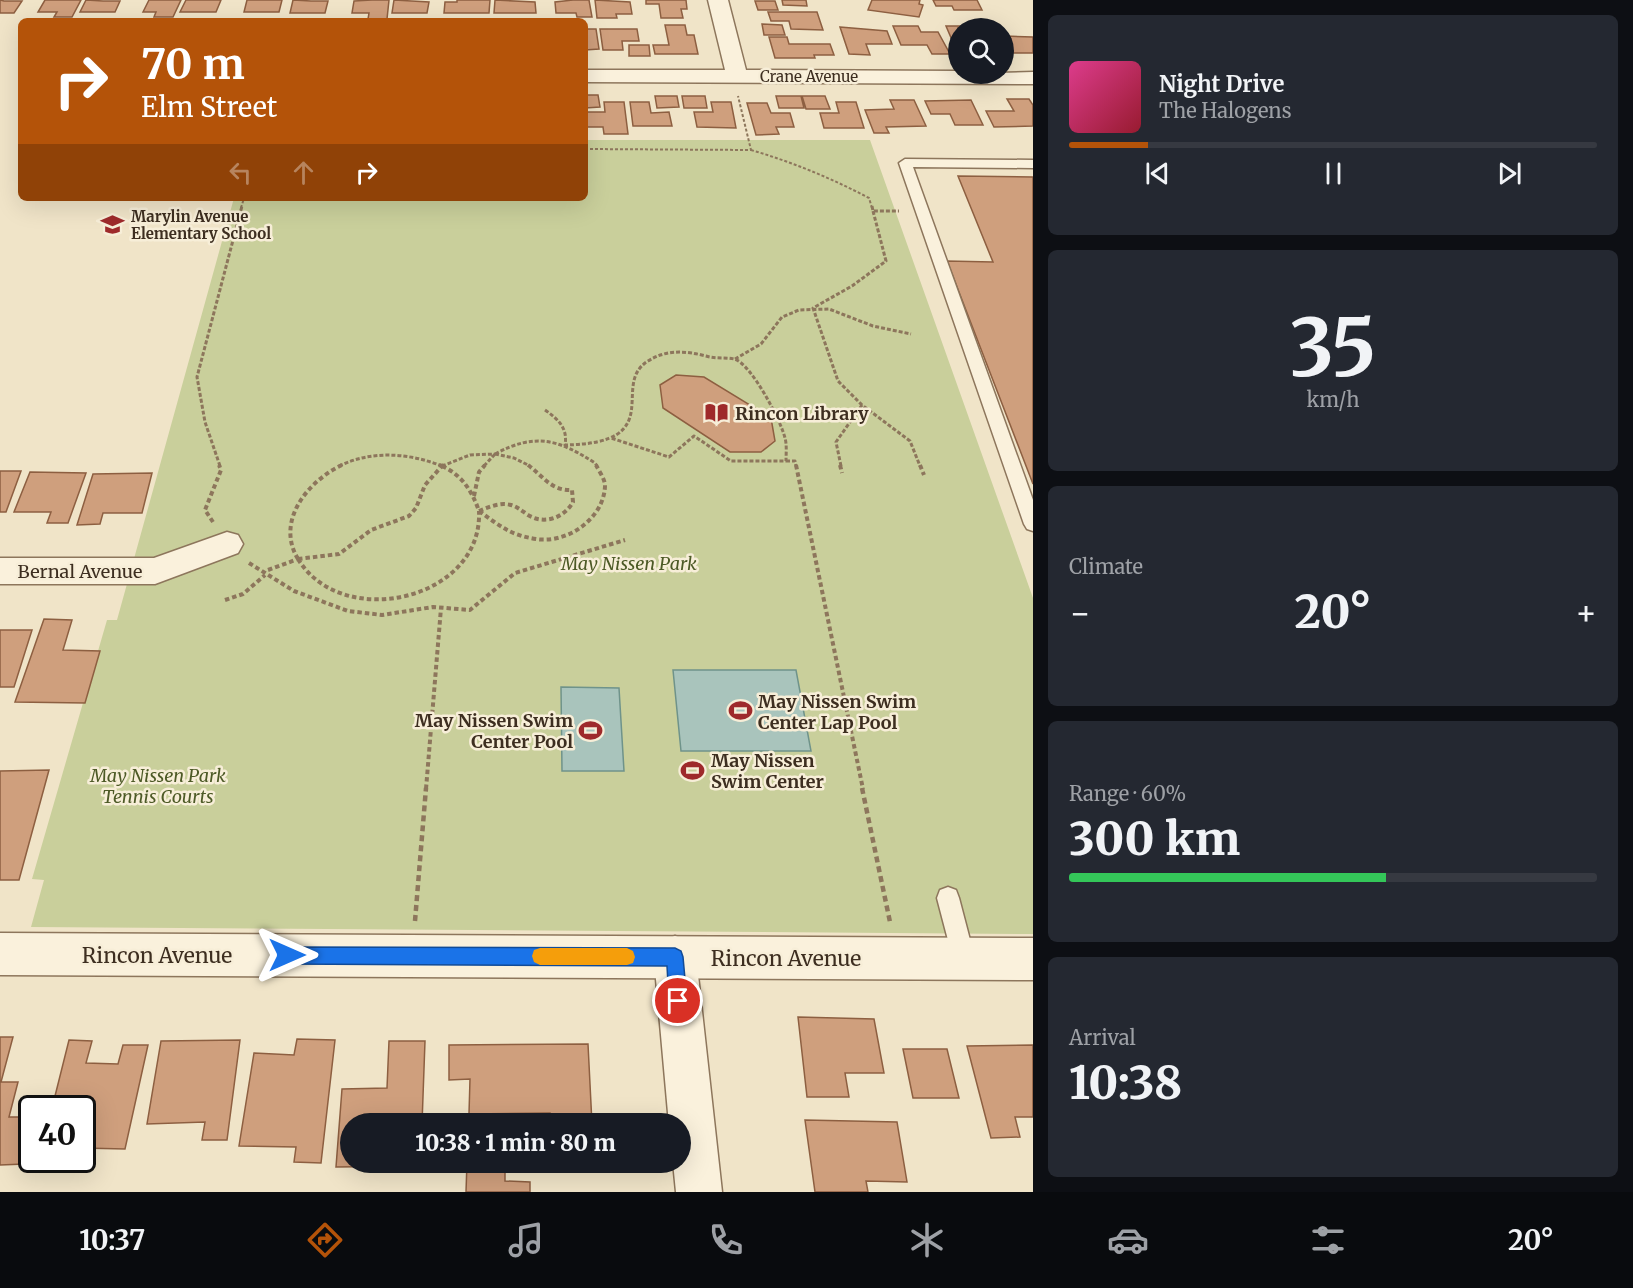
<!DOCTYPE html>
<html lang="en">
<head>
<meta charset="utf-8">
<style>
  :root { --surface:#171b24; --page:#242831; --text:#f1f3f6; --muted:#9ea1a6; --line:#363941; --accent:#b45309 }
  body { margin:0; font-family:Merriweather,serif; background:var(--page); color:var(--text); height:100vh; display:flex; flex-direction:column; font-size:22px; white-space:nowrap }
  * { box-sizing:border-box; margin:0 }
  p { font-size:20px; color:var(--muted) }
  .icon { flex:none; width:33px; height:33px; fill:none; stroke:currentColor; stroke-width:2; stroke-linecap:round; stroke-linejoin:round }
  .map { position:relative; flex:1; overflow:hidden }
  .drawer { display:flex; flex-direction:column; gap:15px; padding:15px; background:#0d0f14; width:600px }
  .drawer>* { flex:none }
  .top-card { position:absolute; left:18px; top:18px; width:570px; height:183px; border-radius:9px; box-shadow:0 6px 24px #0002; background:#b45309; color:#fff; overflow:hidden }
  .controls { position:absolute; left:948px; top:18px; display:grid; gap:12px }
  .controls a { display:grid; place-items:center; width:66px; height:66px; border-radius:50%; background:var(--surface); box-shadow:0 6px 24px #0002; font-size:30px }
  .speed { position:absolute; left:18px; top:1095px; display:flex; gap:12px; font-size:30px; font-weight:700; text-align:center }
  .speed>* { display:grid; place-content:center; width:78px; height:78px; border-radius:50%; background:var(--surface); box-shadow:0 6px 24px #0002; line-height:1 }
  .speed .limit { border:3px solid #111; border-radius:9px; background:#fff; color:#111 }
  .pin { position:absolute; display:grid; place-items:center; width:51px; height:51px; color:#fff; margin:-26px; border:3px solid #fff; border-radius:50%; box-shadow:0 2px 6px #0007 }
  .me { position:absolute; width:66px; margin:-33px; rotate:90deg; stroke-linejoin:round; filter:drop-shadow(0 0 4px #0008) }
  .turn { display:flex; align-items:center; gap:21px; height:126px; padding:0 24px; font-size:27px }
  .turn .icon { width:78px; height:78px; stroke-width:2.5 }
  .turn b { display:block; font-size:42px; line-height:51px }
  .lanes { display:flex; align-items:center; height:57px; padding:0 24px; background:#0003; justify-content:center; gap:30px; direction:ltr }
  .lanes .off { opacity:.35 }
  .big { font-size:45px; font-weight:800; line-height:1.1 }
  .drawer .card { flex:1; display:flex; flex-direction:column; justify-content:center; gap:9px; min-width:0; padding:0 21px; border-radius:9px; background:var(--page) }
  .drawer .dial { align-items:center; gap:0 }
  .dial b { font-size:78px; line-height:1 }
  .song { display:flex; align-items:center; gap:18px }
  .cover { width:72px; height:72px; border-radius:9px; background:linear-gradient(135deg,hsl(330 70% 55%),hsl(350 70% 35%)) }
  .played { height:6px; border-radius:3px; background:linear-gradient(90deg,var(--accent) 15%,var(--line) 15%) }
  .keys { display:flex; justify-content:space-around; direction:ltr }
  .heat { display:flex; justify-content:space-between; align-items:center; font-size:33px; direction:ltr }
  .charge { height:9px; border-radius:4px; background:linear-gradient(90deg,#34c759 60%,var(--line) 0) }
  .trip { position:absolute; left:340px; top:1113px; width:351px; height:60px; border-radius:30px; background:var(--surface); box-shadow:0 6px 24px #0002; font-weight:800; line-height:60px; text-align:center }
  .menu { display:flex; height:96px; justify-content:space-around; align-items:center; background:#090b0e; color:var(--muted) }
  .menu .icon { width:42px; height:42px }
  .menu .active { color:var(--accent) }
  .menu b { font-size:27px; color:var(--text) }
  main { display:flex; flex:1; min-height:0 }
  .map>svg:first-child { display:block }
  .green { fill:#c9cf9b }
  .water { fill:#a9c4bc; stroke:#6f938a; stroke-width:1.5 }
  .building { fill:#cf9f7d; stroke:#8d5f41; stroke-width:1.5 }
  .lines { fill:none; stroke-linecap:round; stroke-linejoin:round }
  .service-casing { stroke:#8d765c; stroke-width:3 }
  .minor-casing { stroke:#8d765c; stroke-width:3 }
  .tertiary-casing { stroke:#8d765c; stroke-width:3 }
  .path-far3 { stroke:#8d765c; stroke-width:2; stroke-dasharray:3 2; stroke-linecap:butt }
  .path-far2 { stroke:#8d765c; stroke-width:3; stroke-dasharray:4 2; stroke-linecap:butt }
  .path-far1 { stroke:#8d765c; stroke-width:4; stroke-dasharray:4.5 3; stroke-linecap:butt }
  .path { stroke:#8d765c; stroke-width:4.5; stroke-dasharray:6 4; stroke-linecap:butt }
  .service { fill:#faf1dc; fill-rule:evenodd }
  .minor { fill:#faf1dc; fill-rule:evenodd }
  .tertiary { fill:#faf1dc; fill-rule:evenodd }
  .route { fill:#1a73e8; stroke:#114b97; stroke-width:1.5 }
  .slow { fill:#f59e0b }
  .labels { text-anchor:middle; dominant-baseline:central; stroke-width:5; stroke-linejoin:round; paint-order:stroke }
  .far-street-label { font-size:15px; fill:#3d2e20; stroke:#f7eed8 }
  .far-poi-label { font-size:15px; font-weight:bold; fill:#3d2e20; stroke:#f7eed8; text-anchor:start }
  .poi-label { font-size:18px; font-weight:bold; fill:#3d2e20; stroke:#f7eed8; text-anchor:start }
  .park-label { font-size:18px; font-style:italic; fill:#4d5a26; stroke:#f7eed8 }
  .street-label { font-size:18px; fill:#3d2e20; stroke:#f7eed8 }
  .near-street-label { font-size:21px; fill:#3d2e20; stroke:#f7eed8 }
</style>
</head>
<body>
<main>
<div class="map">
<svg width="1033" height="1192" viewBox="0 0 1033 1192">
  <rect width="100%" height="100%" fill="#f0e4c8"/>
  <path class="green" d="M585 140H870L1033 598V934L31 927 44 880 32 879 107 620H117L234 198H585Z"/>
  <path class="water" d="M673 670H796L811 751H681Z
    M561 687 619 688 624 771H562Z"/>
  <path class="building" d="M0 0 4 1H22L14 13H0Z
    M45 0H81L72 17H54L57 12H38Z
    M86 0 103 1H120L115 12H80Z
    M149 0H181L173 17H154L156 12H143Z
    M186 0H221L216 12H180Z
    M247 0H282L279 12H244Z
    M293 0 311 1H328L325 13H290Z
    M372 0H389L387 19H368L369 13H352L354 1Z
    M394 0 429 2 427 13H392Z
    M457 0H490L489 13H444L445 2H457Z
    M495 0 535 2 536 13H494Z
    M573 0H589L592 17H577L576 13H556L555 2Z
    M595 0 630 2 632 14H616L617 18H597Z
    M646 0H686L687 9H681L683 18H661L659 4H646Z
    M782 0H806L807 6 783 5Z
    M872 0H920L919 4 923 5 919 17 868 10Z
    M933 0H977L982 10H954L952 6H936Z
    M755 1H775L778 10H758Z
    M768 12H817L823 30 791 29 789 21H771Z
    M762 24 782 25 785 35H764Z
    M665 25H685L687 35H694L698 54H655L653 45H669Z
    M893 26H918L921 32H938L950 54H932L927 45H901Z
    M946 26H969L970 28H958V54Z
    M840 27 887 31 892 44H866L870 55 849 54Z
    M585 29H596L599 49 585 50Z
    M600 29H637L639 41H622L623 50H603Z
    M1005 36 1033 37V53H1013Z
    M769 37H787L789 44H830L834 55H814L815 58H775Z
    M629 45H649L650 56H629Z
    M585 95H598L600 107 585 108Z
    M655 96H677L679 107 657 108Z
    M682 96H705L707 108H684Z
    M776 96H801L804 108H779Z
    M802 96H825L830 109H806Z
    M1007 99H1029L1033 105V126L994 127 986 111H1014Z
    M890 100H914L926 126 886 127 889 133H874L865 110 894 109Z
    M971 100 983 125H955L950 114H931L925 101Z
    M604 102H624L628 134H604L603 127H585V112H605Z
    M630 102H649L651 113 669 112 672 126H633Z
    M711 102H731L736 128 697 127 694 112H713Z
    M836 102H856L864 128H824L820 113H839Z
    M747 103H767L771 113H790L794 127H776L779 134 756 135Z
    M958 176 1033 177V484L947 261 993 262Z
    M676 375 704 377 771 418 775 441 761 452H730L663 408 660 385Z
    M0 471H21L6 512H0Z
    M30 472 86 473 68 523H47L51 512H14Z
    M152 473 142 513H103L100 524 77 525 93 474Z
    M44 619 72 620 63 650 100 651 85 703 15 702Z
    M0 630H32L14 687H0Z
    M49 770 19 880H0V771Z
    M798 1017 874 1019 884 1073H845L849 1097H807Z
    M0 1037H13L1 1082H18L9 1117H32V1136L24 1164 0 1165Z
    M297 1039 335 1040 321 1163 294 1162 296 1147 239 1146 254 1053 294 1055Z
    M69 1040 92 1041 86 1063 118 1064 123 1045H148L125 1149 82 1148V1108H52Z
    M240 1040 227 1140H202L205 1122 147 1124 161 1041Z
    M389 1041H425L422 1124H351V1162H420V1166L336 1167 342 1089 387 1088Z
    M588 1044 592 1124H550V1113L469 1114 470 1079 449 1080V1045Z
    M1033 1045V1117H1015L1020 1137 991 1138 967 1046Z
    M903 1049H947L959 1098H913Z
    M805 1120 897 1122 907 1182 866 1181 868 1192H815Z
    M467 1162H505V1181L530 1182V1192H466Z"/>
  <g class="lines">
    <defs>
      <path id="service" d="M905 159 1033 160V168L913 167 1033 500V531L1027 529 1024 524 899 163Z
        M948 887 956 890 959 898 975 959 972 967 964 970 956 967 953 959 937 898 940 890Z"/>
      <path id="minor" d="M708 0H728L746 70 958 71V74L1033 72V84L585 82V70H725Z
        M227 532 238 535 243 544 238 553 155 584H0V558H154Z
        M675 936 690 942 696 957 722 1192H676L673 1162H681V1124H669L654 957 660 942Z"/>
      <path id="tertiary" d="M0 933 1033 938V980L0 975Z"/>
    </defs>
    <use href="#service" class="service-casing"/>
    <use href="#minor" class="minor-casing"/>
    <use href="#tertiary" class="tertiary-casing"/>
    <path class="path-far3" d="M585 149 751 150 738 96
      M751 150C792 162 831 178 869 198L872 208
      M241 208 244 198"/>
    <path class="path-far2" d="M872 206 873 211H899
      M873 211 886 261 852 286 813 308 838 381 862 405 910 441 920 466
      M735 359 761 344 782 317 799 310 829 309 873 326 911 334
      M545 410C558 419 568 428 565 445 670 443 609 385 648 361 667 349 686 351 706 356 715 359 725 357 734 359 751 363 781 421 785 438 787 445 786 454 786 461H731L694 436 669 457 611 438
      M495 454 514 458 530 466
      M495 454C536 432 559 440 595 463L597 466
      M786 461H795L796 466
      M220 466 205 422 197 377 242 206
      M339 466C372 450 409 453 442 466
      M442 466 470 455 495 454
      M484 466 495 454
      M841 466 836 442 862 405"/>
    <path class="path-far1" d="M439 465 442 466
      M796 465 863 789
      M840 465 842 473
      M920 465 924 475
      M442 466C462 475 472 491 479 511
      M442 466 444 465
      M474 496 479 472 485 465
      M479 511C500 526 510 535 536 539 568 544 604 518 605 486 605 479 599 471 596 465
      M479 511C489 507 500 502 511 505 518 507 522 511 528 515 544 525 564 518 573 502L572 490C551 491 543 476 528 465
      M213 522 205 510 221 470 219 465
      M298 559C342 632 483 600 479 511
      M298 559C275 521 308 481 342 465
      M298 559 339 554 371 530 409 516 416 508 425 485 442 466
      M249 563 294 591 348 611 382 615 433 607 470 610 515 573 625 540
      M268 570 298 559
      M225 600 243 594 265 575
      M426 789 441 608"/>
    <path class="path" d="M862 788 890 922
      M415 921 426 788"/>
    <use href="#service" class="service"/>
    <use href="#minor" class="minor"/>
    <use href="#tertiary" class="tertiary"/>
  </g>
  <path class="route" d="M287 947 675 948 681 951 683 957 687 1001 684 1007 678 1010 672 1007 669 1001 667 966 287 964 281 961 279 955 281 949Z"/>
  <path class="slow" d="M540 948H627L633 951 635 957 633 963 627 965H540L534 962 532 956 534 950Z"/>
  <defs>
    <symbol id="school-bare" viewBox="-9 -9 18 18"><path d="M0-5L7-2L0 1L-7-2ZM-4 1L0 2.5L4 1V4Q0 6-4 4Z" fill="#9e2a2b" stroke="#f7eed8" stroke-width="2.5" paint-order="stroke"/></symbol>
    <symbol id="library-bare" viewBox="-9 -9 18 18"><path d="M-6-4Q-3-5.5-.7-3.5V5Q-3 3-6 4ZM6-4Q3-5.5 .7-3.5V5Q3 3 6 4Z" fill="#9e2a2b" stroke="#f7eed8" stroke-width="2.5" paint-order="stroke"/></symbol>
    <symbol id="stadium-bare" viewBox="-9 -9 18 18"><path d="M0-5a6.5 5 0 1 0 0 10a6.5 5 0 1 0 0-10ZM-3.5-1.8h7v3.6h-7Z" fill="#9e2a2b" stroke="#f7eed8" stroke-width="2.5" paint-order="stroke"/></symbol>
  </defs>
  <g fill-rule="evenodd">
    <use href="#school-bare" x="96" y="208" width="33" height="33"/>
    <use href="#library-bare" x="700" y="396" width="33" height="33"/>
    <use href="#stadium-bare" x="724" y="694" width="33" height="33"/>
    <use href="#stadium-bare" x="574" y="714" width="33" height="33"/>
    <use href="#stadium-bare" x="676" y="754" width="33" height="33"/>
  </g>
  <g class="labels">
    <g class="far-street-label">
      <text x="809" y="76">Crane Avenue</text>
    </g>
    <g class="far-poi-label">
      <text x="131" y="216">Marylin Avenue<tspan x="131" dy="17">Elementary School</tspan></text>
    </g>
    <g class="poi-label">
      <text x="735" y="413">Rincon Library</text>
      <text x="758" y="701">May Nissen Swim<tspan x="758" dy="21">Center Lap Pool</tspan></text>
      <text x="573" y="720" text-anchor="end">May Nissen Swim<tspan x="573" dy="21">Center Pool</tspan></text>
      <text x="711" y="760">May Nissen<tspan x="711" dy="21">Swim Center</tspan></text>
    </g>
    <g class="park-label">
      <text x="629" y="563">May Nissen Park</text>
      <text x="158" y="775">May Nissen Park<tspan x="158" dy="21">Tennis Courts</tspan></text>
    </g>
    <g class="street-label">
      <text x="80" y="571">Bernal Avenue</text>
    </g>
    <g class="near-street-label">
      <text x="157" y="955">Rincon Avenue</text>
      <text x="786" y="958">Rincon Avenue</text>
    </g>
  </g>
</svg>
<div class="controls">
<a><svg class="icon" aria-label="search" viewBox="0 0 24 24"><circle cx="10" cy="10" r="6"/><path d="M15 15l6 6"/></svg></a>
</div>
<div class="speed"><div class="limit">40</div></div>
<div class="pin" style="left:678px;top:1001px;background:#d93025"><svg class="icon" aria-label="arrive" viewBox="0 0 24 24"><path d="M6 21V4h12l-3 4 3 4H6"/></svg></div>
<svg class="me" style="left:287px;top:955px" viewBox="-20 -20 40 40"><path d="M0-17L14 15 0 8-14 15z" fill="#1a73e8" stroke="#fff" stroke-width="4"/></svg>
<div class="trip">10:38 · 1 min · 80 m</div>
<div class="top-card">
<div class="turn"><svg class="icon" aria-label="right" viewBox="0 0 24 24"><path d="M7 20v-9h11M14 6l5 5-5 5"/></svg><div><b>70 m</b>Elm Street</div></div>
<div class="lanes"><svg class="icon off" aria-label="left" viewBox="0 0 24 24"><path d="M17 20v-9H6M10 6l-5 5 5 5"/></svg><svg class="icon off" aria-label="ahead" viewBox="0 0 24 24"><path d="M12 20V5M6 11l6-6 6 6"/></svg><svg class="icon" aria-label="right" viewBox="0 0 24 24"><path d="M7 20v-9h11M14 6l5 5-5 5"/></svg></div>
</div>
</div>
<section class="drawer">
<div class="card">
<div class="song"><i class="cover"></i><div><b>Night Drive</b><p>The Halogens</p></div></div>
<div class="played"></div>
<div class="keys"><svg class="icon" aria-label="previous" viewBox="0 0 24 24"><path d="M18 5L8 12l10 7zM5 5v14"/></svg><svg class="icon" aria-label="pause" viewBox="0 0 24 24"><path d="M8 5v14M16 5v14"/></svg><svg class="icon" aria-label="next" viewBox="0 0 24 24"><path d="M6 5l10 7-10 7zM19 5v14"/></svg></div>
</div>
<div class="card dial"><b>35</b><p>km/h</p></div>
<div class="card"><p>Climate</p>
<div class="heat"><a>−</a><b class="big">20°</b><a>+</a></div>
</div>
<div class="card"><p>Range · 60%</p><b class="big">300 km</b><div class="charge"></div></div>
<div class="card"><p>Arrival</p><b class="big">10:38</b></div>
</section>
</main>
<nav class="menu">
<b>10:37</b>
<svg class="icon active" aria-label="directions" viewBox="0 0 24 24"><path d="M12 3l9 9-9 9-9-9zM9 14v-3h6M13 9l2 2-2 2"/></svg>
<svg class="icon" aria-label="music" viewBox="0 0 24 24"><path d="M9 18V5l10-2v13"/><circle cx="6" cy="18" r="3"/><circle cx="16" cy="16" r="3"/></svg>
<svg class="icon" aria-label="phone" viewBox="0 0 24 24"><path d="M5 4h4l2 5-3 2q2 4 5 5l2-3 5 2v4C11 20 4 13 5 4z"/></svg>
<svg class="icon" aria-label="climate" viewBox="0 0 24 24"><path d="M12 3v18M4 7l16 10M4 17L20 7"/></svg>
<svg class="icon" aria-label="car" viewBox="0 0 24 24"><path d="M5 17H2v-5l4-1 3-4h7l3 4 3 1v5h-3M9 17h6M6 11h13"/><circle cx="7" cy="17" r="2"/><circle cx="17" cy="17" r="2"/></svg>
<svg class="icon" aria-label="filters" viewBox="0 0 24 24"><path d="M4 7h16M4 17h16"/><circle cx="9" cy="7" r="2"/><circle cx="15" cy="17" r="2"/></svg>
<b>20°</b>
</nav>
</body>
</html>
